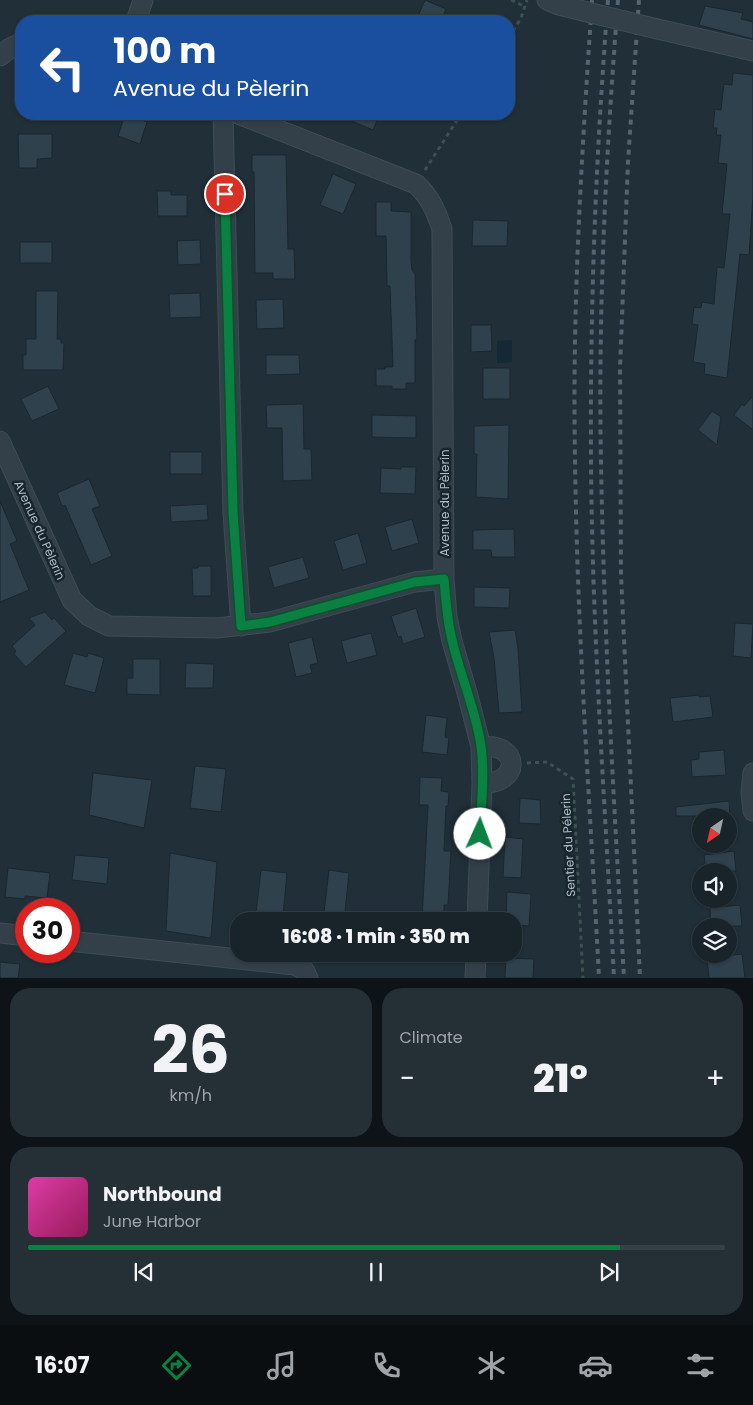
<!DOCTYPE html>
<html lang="en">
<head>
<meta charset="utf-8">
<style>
  :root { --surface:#18232a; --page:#252f36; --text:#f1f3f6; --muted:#9fa4a8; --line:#364047; --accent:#0b8043 }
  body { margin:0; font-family:Poppins,sans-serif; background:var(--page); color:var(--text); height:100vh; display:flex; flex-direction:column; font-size:19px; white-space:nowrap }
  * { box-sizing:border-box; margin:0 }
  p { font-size:16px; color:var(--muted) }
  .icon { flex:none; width:28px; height:28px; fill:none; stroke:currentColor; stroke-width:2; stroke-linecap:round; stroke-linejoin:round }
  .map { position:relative; height:978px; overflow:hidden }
  .details { display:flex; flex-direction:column; gap:10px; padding:10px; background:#0d1317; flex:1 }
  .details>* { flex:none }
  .hud { position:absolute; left:15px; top:15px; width:500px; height:105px; border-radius:20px; box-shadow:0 1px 4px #0004,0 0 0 1px var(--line); background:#1a4fa0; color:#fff; overflow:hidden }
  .needle { width:32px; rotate:214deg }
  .tools { position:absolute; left:692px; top:808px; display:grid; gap:10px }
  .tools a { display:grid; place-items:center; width:45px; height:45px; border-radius:50%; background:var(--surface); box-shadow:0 1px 4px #0004,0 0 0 1px var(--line); font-size:25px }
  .speed { position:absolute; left:15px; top:898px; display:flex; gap:10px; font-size:25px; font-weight:700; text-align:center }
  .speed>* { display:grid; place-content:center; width:65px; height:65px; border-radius:50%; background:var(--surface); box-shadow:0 1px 4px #0004,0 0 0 1px var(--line); line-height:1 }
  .speed .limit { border:8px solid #d22; background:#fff; color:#111 }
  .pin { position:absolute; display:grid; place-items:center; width:42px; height:42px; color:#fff; margin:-21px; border:2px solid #fff; border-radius:50%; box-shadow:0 1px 5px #0007 }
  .me { position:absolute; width:55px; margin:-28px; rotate:2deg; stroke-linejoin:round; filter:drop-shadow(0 0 4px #0008) }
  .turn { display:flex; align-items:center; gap:18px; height:105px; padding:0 15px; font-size:22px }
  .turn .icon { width:65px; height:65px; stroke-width:2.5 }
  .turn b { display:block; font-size:35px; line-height:42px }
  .big { font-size:38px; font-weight:800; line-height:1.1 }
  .details .widget { flex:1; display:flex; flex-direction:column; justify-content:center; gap:8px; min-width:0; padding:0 18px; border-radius:20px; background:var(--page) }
  .details .dial { align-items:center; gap:0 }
  .dial b { font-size:65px; line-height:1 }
  .song { display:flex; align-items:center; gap:15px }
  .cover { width:60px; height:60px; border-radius:8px; background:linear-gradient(135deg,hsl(320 70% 55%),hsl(330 70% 35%)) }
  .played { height:5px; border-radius:2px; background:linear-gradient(90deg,var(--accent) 85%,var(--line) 85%) }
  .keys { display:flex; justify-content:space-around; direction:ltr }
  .heat { display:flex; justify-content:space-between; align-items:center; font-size:28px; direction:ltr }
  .details .tiles { flex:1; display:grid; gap:10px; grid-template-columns:1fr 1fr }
  .widget:last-child { grid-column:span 2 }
  .trip { position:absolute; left:230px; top:912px; width:292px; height:50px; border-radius:20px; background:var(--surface); box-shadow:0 1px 4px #0004,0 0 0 1px var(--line); font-weight:800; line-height:50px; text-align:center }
  .menu { display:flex; height:80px; justify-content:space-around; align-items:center; background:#0a0e11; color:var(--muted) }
  .menu .icon { width:35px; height:35px }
  .menu .selected { color:var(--accent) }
  .menu b { font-size:22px; color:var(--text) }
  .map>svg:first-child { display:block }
  .water { fill:#142836 }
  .building { fill:#2f414d; stroke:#1b272f }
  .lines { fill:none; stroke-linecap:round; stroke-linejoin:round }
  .minor-casing { stroke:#404c55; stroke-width:21 }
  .path { stroke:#3b5250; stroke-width:3; stroke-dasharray:4 4; stroke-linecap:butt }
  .minor { stroke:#344049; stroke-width:19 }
  .rail { stroke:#556570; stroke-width:4; stroke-dasharray:5 5; stroke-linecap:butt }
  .minor-bridge-casing { stroke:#404c55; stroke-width:21; stroke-linecap:butt }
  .minor-bridge { stroke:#344049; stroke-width:19 }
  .route-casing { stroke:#07532c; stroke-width:12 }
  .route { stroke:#0b8043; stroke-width:9 }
  .labels { text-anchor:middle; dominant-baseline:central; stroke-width:5; stroke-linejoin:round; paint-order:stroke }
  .street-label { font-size:12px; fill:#aebbc5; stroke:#19252d }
</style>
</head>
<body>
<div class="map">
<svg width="753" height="978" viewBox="0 0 753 978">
  <rect width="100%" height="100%" fill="#202f38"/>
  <path class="water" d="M512 340V362L497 363V341Z"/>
  <path class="building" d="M425 0 446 9 441 21H416Z
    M705 6 743 13 741 19 753 22V39L699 25Z
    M733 73 753 75V197L749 255 740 254 727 378 704 374 705 364 693 362 698 325 692 324 694 307 701 308 702 302 714 304 717 267 724 268 730 214H722L727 164 718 163 721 135H716L717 128H713L715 109 721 110 724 84 732 85Z
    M125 114 147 122 140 144 118 136Z
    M335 114H380L373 130Z
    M18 134H52V158L37 159V168H19Z
    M252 155H286L288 249H294L295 279H273V273H255L254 172H252Z
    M333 174 356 184 343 214 320 205Z
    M157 191H171V195H187V216H158Z
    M376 202H391V211L411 212V260L412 270 415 274 417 340H415V383H406V389H392V386H376V369H385V367H393L390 286H387L386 236H376Z
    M473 220 508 221 507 246H472Z
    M200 240 201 264 178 265 177 241Z
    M20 242H52V263H20Z
    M36 291H58L57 339H61V343H64L63 370H23V355H26V339H36Z
    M200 293 201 317 170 318 169 294Z
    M283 299 284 328 257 329 256 300Z
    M471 325H491L492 351 471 352Z
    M266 355H299L300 374 266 375Z
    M483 368H510V399H483Z
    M48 386 59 409 32 421 21 399Z
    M753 396V430L734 415 742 404 744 406Z
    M303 404 304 449H311L312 480 283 481 282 428H267L266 405Z
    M712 411 721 417 717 445 698 430Z
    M372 415 416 416V438L372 437Z
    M509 425 508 499 476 497 477 454H474V426Z
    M170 452H202V474H170Z
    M401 467H416L415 494 380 493 381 468 401 469Z
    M89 479 100 506 92 509 112 556 91 565 65 505 62 506 57 493Z
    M0 501 17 541 10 544 29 590 0 602Z
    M207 504 208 520 171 522 170 506Z
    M412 519 419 543 392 551 385 527Z
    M514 529 515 557H492L491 550H473V530Z
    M358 533 367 563 343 570 334 541Z
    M303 557 309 578 274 588 268 567Z
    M198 566H211V596H193L192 568H198Z
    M474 587 510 588 509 608 474 607Z
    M416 608 425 637 403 644 401 636 398 637 391 616Z
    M45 612 52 620 54 618 66 631 26 667 14 654 16 651 12 646 35 625 29 618Z
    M735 623 753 624 751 658 733 656Z
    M515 630 518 648 522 712 499 713 494 658 489 632Z
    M371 633 377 655 347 663 341 641Z
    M312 637 318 663 310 665 312 673 296 677 288 643Z
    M73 653 87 657 88 653 104 658 95 693 64 685Z
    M133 659H160V695L127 694V678H133Z
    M186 663 214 664 213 688H185Z
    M699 695V697L710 696 713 717 673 722 670 698Z
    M426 715 447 718 445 737 449 738 447 755 422 752Z
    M724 750 726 775 692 777 691 760 699 759V752Z
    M195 766 226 769 221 812 190 808Z
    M93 773 152 780 144 828 89 815Z
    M420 777 442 778 441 791 449 792 448 806H446L444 851H451L448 905H444V921H422L428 805H419Z
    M520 798 540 800 541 824 519 823Z
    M729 801 730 816H676V807Z
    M505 837 523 839 521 878 503 877Z
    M734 851 736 871H706L704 855Z
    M170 853 217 862 211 938 166 931Z
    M75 855 109 858 107 884 72 880Z
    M8 868 50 873 47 898 25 896V899L5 897Z
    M261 870 287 873 283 916 256 913Z
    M329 870 349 873 344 921H323Z
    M507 892 531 894 529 926 514 925V921H506Z
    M740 905 742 926H711L710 908Z
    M742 954 745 978H709L707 958Z
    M506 958 534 959 533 978H505Z
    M0 962 20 964 18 978H0Z"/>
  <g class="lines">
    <defs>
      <path id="minor" d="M547 0 559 5 579 10
        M136 21 143 0
        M649 27 753 51
        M0 56 10 48 21 43
        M223 114 233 513 241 626
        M238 114 416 184C430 197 436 211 442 229L444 579 447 617 452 641 468 696 481 747 482 783 477 921
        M0 441 72 600 89 616 109 626 217 628 270 622 415 582 444 579
        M481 747C521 742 521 785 482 783
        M753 773 751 792 753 811
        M0 933 26 936
        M69 941 295 965 304 970 308 978
        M475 978 476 954"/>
    </defs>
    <use href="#minor" class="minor-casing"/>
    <path class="path" d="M511 0 526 7
      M509 38 521 18 527 0
      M425 170 461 114
      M527 763 547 762 573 779 583 978"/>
    <use href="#minor" class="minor"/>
    <path class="rail" d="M592 0C582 152 572 304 575 457 577 630 590 804 599 978
      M608 0C596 152 590 304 591 457 592 630 605 804 614 978
      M618 0C606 153 598 308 601 462 604 634 614 806 624 978
      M639 0 628 162 620 368 621 575 640 978"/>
    <defs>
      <path id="minor-bridge" d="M579 10 649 27"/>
    </defs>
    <use href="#minor-bridge" class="minor-bridge-casing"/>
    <use href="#minor-bridge" class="minor-bridge"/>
  </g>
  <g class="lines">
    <defs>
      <path id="route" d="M225 194 233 512 241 626 270 622 415 582 444 579C446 600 447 620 452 640 460 675 476 710 481 746 485 775 481 806 480 834"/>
    </defs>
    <use href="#route" class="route-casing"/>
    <use href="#route" class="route"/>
  </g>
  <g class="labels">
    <g class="street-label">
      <text transform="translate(444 503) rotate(-90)">Avenue du Pèlerin</text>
      <text transform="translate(40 530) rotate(66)">Avenue du Pèlerin</text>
      <text transform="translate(568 845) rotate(-93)">Sentier du Pélerin</text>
    </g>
  </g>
</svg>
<div class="tools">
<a><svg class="needle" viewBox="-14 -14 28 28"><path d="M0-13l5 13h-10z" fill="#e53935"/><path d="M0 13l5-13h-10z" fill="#9fa4a8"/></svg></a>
<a><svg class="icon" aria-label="sound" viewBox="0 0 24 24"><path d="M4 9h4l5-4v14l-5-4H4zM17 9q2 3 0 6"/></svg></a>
<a><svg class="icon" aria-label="layers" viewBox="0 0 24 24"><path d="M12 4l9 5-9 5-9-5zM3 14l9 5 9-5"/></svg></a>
</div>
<div class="speed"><div class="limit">30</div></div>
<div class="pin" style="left:225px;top:194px;background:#d93025"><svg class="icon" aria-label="arrive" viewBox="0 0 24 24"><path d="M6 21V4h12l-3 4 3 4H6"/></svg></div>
<svg class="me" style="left:480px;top:834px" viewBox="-20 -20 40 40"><circle r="19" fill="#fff"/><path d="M0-13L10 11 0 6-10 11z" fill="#0b8043"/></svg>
<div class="trip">16:08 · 1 min · 350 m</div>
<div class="hud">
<div class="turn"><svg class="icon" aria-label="left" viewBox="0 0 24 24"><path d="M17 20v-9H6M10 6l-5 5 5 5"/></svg><div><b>100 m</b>Avenue du Pèlerin</div></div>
</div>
</div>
<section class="details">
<div class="tiles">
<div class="widget dial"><b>26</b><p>km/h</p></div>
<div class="widget"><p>Climate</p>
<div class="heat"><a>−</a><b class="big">21°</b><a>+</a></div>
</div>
<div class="widget">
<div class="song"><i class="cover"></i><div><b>Northbound</b><p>June Harbor</p></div></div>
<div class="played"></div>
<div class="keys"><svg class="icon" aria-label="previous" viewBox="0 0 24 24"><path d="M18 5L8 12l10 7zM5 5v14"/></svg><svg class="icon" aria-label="pause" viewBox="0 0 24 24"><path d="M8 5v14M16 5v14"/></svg><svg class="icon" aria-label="next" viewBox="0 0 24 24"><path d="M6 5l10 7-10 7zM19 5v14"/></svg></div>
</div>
</div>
</section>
<nav class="menu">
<b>16:07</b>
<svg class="icon selected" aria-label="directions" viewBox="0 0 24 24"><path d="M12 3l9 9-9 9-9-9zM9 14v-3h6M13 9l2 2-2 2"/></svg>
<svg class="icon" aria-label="music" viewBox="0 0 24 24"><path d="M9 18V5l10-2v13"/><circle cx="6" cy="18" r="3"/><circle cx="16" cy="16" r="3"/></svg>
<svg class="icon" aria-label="phone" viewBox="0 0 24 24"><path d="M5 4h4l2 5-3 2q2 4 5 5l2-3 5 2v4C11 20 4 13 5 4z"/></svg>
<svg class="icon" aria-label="climate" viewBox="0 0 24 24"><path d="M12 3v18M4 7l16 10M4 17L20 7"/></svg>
<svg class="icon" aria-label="car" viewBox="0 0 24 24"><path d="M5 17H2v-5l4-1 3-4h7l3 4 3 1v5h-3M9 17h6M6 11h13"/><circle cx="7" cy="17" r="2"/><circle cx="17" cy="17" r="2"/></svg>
<svg class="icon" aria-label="filters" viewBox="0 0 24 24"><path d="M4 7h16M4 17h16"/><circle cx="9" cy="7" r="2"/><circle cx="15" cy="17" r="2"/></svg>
</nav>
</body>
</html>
